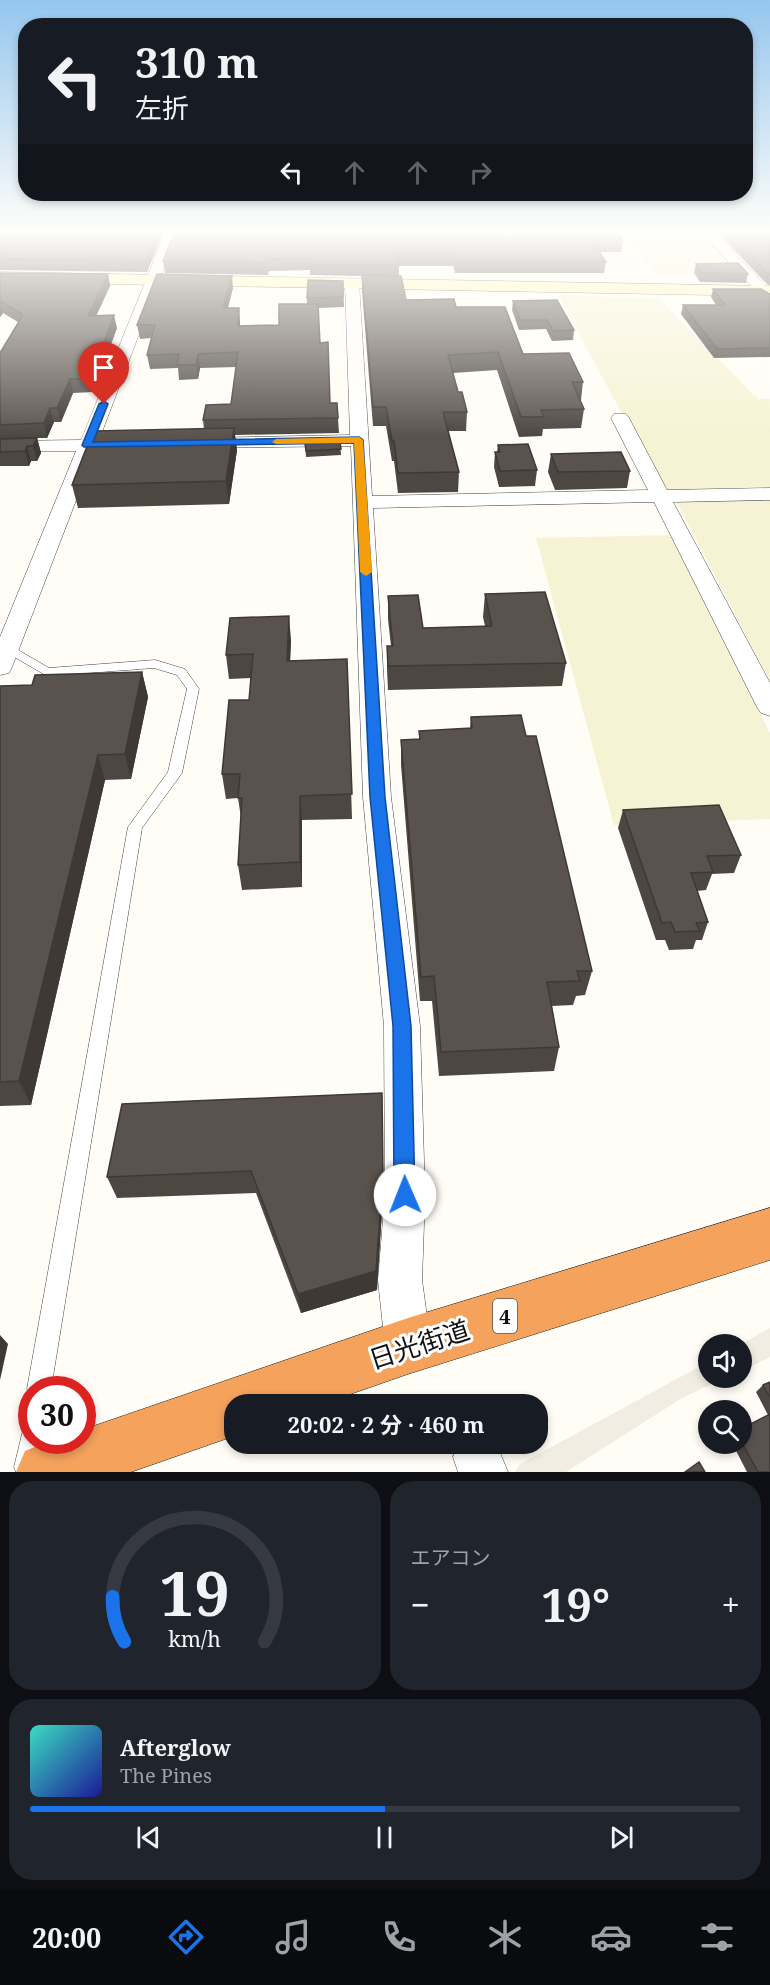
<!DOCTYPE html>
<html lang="ja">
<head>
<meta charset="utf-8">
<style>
  :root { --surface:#171b24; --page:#20242c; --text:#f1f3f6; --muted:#9ea1a6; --line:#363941; --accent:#1a73e8 }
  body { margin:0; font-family:"Noto Serif","Noto Sans JP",serif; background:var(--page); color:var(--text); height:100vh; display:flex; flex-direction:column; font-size:22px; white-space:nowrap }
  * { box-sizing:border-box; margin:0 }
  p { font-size:20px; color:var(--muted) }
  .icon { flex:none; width:33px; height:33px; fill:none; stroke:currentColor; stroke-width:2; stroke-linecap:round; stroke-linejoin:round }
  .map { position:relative; height:1472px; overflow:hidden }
  .sheet { display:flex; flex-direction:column; gap:9px; padding:9px; background:#0d0f14; flex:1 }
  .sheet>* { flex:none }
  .guide { position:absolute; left:18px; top:18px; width:735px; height:183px; border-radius:24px; box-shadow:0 3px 9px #0003; background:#171b24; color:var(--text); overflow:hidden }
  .tools { position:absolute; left:698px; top:1334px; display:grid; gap:12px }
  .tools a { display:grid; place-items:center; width:54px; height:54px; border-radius:50%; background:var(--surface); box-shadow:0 3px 9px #0003; font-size:30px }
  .speed { position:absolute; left:18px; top:1376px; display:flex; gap:12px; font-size:30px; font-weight:700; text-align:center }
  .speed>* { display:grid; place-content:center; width:78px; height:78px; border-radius:50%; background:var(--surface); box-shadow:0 3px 9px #0003; line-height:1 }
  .speed .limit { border:9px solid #d22; background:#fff; color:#111 }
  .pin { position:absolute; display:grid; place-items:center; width:51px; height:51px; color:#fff; margin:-62px -26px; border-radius:50% 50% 50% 0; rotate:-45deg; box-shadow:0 0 6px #0007 }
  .pin .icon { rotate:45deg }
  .me { position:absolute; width:66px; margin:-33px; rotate:359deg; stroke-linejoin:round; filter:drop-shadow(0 0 4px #0008) }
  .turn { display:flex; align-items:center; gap:21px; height:126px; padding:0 18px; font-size:27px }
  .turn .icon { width:78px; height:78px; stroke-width:2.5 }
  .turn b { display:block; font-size:42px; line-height:51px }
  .lanes { display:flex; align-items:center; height:57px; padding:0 18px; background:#0003; justify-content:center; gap:30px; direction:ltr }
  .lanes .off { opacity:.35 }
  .big { font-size:45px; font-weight:700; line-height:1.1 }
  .sheet .widget { flex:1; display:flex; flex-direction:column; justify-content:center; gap:9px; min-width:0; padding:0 21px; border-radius:24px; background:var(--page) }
  .sheet .dial { align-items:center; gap:0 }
  .dial svg { height:156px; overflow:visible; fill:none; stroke:var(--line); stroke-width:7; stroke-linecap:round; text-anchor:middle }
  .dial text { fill:var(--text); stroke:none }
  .song { display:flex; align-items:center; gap:18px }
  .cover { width:72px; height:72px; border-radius:9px; background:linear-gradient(135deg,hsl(170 70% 55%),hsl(240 70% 35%)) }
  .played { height:6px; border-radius:3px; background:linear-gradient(90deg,var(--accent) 50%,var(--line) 50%) }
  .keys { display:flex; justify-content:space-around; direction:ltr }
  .heat { display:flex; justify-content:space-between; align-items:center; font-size:33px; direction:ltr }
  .sheet .tiles { flex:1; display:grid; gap:9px; grid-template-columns:1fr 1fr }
  .widget:last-child { grid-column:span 2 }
  .trip { position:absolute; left:224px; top:1394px; width:324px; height:60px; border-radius:24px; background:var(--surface); box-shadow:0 3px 9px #0003; font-weight:700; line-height:60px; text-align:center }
  .tab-bar { display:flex; height:96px; justify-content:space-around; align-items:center; background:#090b0e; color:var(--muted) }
  .tab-bar .icon { width:42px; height:42px }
  .tab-bar .current { color:var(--accent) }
  .tab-bar b { font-size:27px; color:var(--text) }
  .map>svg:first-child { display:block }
  .farmland { fill:#f6f3d4 }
  .plaza { fill:#f1ede2 }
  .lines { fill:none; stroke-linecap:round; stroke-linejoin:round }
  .lane-casing { stroke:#444; stroke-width:1 }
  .street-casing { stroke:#444; stroke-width:1 }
  .secondary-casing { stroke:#333; stroke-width:1 }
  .highway-casing { stroke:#222; stroke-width:1 }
  .lane { fill:#fff; fill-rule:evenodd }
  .street { fill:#fff; fill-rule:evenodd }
  .secondary { fill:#fff6b0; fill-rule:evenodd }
  .highway { fill:#f5a25d; fill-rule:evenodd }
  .wall { fill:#4d4742 }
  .shaded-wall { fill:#3f3936 }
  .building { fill:#5a524d; stroke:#3f3936; stroke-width:1.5 }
  .route { fill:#1a73e8; stroke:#114b97; stroke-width:1.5 }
  .slow { fill:#f59e0b }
  .labels { text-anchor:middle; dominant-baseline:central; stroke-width:6; stroke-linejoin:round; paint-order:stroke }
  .shield { fill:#fff; stroke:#585858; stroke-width:1.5 }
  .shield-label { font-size:20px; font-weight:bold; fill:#111 }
  .near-street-label { font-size:26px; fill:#111; stroke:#fff }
</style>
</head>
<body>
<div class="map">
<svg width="770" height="1472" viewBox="0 0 770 1472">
  <rect width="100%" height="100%" fill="#fffdf5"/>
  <path class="farmland" d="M622 231H655L660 239 706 238 741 273 657 275Z
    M558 295 659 299 758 399H770V487L663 490Z
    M770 500V681L676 501Z
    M673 535 770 733V819L614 825 536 538Z"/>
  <path class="plaza" d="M770 1328V1357L741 1371V1344Z
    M708 1362V1377H727L682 1398 566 1472H515L520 1464Z"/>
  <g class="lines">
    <defs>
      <path id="lane" d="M8 644 49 668 155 660 185 669 199 689 182 773 142 828 51 1389H32V1398L27 1389 128 827 168 772 187 689 177 675 154 668 47 676 4 651 2 648Z
        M32 1422V1440H43L36 1472H16L14 1467 24 1426Z"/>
      <path id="street" d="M166 231H178L99 440 109 441 112 445 109 449 95 451 12 667 9 673 0 675V637L76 451H0V441L81 440Z
        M700 231H713L770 290V302L765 301Z
        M352 278 359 282 372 496 648 490 611 418 614 414H626L629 418 667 490 770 488V500L673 502 770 683V716L761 713 757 707 654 502 373 508 391 797 420 1026 425 1195 422 1280 431 1346 424 1362 408 1369 392 1362 385 1346 378 1280 385 1195 384 1026 363 797 351 446 201 448 195 447 192 443 195 439 201 438 350 435 345 282Z
        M458 1443H496L508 1472H458L453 1457Z"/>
      <path id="secondary" d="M0 272 770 286V296L0 282Z"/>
      <path id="highway" d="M770 1208V1260L408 1374 322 1404H234V1436L131 1472H16L25 1451 52 1440H82V1430L408 1318Z"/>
    </defs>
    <use href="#lane" class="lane-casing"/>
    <use href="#street" class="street-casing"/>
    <use href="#secondary" class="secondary-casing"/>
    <use href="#highway" class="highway-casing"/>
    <use href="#lane" class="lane"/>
    <use href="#street" class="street"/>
    <use href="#secondary" class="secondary"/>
    <use href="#highway" class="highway"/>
  </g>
  <path class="wall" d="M0 231H164L147 272 0 270Z
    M175 231 623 241 621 252H599L606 262 604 273H455L453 266H399V276L406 300 456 307 523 354 583 382 581 400H580L584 409 581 428 543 429 542 436 519 437 497 370 453 373 458 392 467 412 466 431H448L459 472 458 492 398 493 394 461H392L386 426H373L362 291V276L310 275V270L269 271 268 275 165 273 163 261Z
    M716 231H770V285L767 284Z
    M696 264 748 274 746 283 700 282 694 273Z
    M0 273 108 274 110 286 96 316 117 328 93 392 73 393 61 422H54L47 438H24H37L41 453 37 461H31L29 466H0V353L18 322 3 313 0 317Z
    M343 281 344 307 318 308 320 343 330 403 338 418 339 433 235 435 237 450 229 504 78 508 72 485 204 429 203 420 231 404 236 367 200 368 198 379 179 380 178 368 150 369 147 355 152 338 140 339 137 325 233 288 228 308 240 321V326L279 325 307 304V298Z
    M713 289 770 294V357L714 358 681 314 683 305H716L711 297Z
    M513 301 574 330 573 340 552 341 546 329 519 330 512 310Z
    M340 442 341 455 306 457 305 443Z
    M498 445 537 470 535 486 499 487 494 467 495 452H497Z
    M551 454 630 471 627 488 555 490 548 472Z
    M485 594 566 663 562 686 388 690 387 669V646H391L388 619V596L423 628 485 626 483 617Z
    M291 640 290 661 347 659 352 819 302 820V887L242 890 238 865 241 818 238 798 226 799 222 774 249 700 251 678 229 679 226 655Z
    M142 672 148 697 131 779 105 780 31 1105 0 1106V686L32 685Z
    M471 717 526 736 592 971 585 995 576 996 573 1005 552 1006 559 1047 554 1071 439 1076 432 1001H420L401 765V740L419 739V731L470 728Z
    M623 810 741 855 734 873 712 874 706 890 697 891 708 922 702 940H696L693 949 669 950 665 940H656L618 828Z
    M382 1093 383 1195 377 1290 301 1313 256 1193 117 1198 107 1177Z
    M770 1382V1472H747L732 1443H741V1429L768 1415 756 1392 763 1385Z"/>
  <path class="shaded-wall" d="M157 231H164L147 272 145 261Z
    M108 274 110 286 90 329 88 316Z
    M232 276 233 288 224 321 223 308Z
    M0 301 3 313 0 317Z
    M239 308 240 321 239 340 238 326Z
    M114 315 117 328 93 392 90 379Z
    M198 354 200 368 198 379 196 365Z
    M70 379 73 393 61 422 57 408Z
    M50 408 54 422 47 438 44 423Z
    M234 428 237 450 229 504 226 481Z
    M37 438 41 453 37 461 33 446Z
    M27 446 31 461 29 466 25 451Z
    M289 616 291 640 289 685 287 661Z
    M142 672 148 697 131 779 125 754Z
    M98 755 105 780 31 1105 19 1081Z
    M300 796 302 820V887L300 862Z
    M383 1173V1195L377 1290 301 1313 298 1294Z
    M0 1335 8 1344 0 1380Z"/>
  <path class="building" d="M18 231H157L145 261 0 259V232Z
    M175 231H616L623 241H592L606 262H456L453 254 397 255 399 265 310 264V258L268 259 267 263 163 261Z
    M726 231H770V276L769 275Z
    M738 263 748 274 702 273 696 264Z
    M0 273 108 274 88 316 114 315 90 379H70L57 408H50L44 423 0 425V353L23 315 0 301Z
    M157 274 232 276 223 308H239L238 326 279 325V304H318L320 343 328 342 330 403H337L338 418 203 420 206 405 231 404 238 352 198 354 196 365H177L179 354 147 355 155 325H137Z
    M362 275 401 276 406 300 454 299 456 307H505L523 354 569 353 583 382H572L584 409 541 410 544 417H521L498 352 448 355 458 392H462L467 412H443L459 472 398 473 394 441H392L386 407H373Z
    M308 280 343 281V297L307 298Z
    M713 289H761L770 294V348L717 349 683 305H725Z
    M557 300 574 330 553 331 547 320H520L513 301Z
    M234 428 226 481 72 485 93 431Z
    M37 438 33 446H27L25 451 0 452V439Z
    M340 442 341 449 306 451 305 443Z
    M528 444 537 470 500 471 495 452H500L498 445Z
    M621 452 630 471 558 472 551 454Z
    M545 592 566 663 388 666 387 646H393L388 596 418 595 423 628 492 626 485 594Z
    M289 616 287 661 347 659 352 794 300 796V862L238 865 242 798H238L240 774H222L229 700H249L253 654 226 655 230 618Z
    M142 672 125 754 98 755 19 1081 0 1082V686L32 685 35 675Z
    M521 715 526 736H536L592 971H577L580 981 547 982 559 1047 441 1052 434 976 421 977 401 740 420 739 419 731 472 728 471 717Z
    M719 805 741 855 707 856 713 872 691 873 708 922 696 923 700 931 675 932 671 922 662 923 623 810Z
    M382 1093 383 1173 376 1271 298 1294 251 1171 107 1177 122 1104Z
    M770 1382V1398L763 1385Z
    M770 1414V1472H758L741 1441V1429Z
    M699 1462 705 1472H685Z"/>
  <linearGradient id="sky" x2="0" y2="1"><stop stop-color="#95c6ee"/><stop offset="0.53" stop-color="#fffefa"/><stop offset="1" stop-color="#fffefa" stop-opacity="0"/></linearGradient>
  <rect width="770" height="437" fill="url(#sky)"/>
  <path class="route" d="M104 401 108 404 93 442 359 437 363 440 385 797 411 1026 415 1195 412 1202 405 1206 397 1202 394 1195 393 1026 370 797 354 443 84 447 82 445 99 404Z"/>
  <path class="slow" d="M359 437 363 440 372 572 366 576 360 572 354 443 276 444 272 442 276 439Z"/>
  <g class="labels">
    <rect class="shield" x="493" y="1299" width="24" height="34" rx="4.5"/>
    <g class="shield-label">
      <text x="505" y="1316">4</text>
    </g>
    <g class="near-street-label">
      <text transform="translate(419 1344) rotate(-18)">日光街道</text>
    </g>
  </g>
</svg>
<div class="tools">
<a><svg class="icon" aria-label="sound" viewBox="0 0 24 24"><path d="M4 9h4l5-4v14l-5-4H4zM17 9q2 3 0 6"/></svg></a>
<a><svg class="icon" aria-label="search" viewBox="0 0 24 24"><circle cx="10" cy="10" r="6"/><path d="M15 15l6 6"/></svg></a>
</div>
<div class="speed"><div class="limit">30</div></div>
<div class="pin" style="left:104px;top:404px;background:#d93025"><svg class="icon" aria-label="arrive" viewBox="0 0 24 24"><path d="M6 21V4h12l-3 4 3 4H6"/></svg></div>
<svg class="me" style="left:405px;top:1195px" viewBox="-20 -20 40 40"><circle r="19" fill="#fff"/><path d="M0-13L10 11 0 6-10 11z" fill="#1a73e8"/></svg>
<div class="trip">20:02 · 2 分 · 460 m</div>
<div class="guide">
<div class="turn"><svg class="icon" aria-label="left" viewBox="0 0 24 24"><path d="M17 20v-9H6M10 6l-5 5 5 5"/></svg><div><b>310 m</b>左折</div></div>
<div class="lanes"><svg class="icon" aria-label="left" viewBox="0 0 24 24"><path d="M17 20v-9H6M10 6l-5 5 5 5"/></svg><svg class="icon off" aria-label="ahead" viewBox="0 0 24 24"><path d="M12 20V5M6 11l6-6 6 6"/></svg><svg class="icon off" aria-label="ahead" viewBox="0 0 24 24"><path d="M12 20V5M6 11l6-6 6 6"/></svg><svg class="icon off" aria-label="right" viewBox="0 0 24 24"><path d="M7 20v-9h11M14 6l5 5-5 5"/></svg></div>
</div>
</div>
<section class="sheet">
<div class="tiles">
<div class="widget dial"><svg viewBox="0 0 100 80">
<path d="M14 69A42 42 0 1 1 86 69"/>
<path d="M14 69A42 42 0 0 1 8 46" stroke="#1a73e8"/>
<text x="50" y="56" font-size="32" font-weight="700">19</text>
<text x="50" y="72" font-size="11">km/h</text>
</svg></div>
<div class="widget"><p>エアコン</p>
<div class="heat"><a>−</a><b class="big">19°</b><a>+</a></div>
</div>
<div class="widget">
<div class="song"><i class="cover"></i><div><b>Afterglow</b><p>The Pines</p></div></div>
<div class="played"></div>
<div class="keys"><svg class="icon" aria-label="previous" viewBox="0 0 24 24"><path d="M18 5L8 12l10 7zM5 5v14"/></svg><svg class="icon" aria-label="pause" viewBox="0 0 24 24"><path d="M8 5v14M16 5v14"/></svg><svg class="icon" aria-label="next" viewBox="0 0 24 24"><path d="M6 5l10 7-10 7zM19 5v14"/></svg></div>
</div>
</div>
</section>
<nav class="tab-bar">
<b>20:00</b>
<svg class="icon current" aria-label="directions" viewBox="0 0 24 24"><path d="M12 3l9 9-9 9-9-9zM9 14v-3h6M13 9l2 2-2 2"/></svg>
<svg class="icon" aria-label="music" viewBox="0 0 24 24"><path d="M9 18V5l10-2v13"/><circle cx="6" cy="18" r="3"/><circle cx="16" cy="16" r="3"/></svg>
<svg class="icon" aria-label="phone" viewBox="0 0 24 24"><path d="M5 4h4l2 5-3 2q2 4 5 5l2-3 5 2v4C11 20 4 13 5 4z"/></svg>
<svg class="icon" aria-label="climate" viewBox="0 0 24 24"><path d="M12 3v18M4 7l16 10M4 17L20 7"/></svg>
<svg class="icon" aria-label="car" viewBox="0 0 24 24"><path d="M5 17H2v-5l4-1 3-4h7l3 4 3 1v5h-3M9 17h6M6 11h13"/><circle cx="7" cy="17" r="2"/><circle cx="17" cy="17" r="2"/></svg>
<svg class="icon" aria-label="filters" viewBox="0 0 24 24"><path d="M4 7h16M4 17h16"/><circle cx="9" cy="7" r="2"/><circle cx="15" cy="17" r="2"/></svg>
</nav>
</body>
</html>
